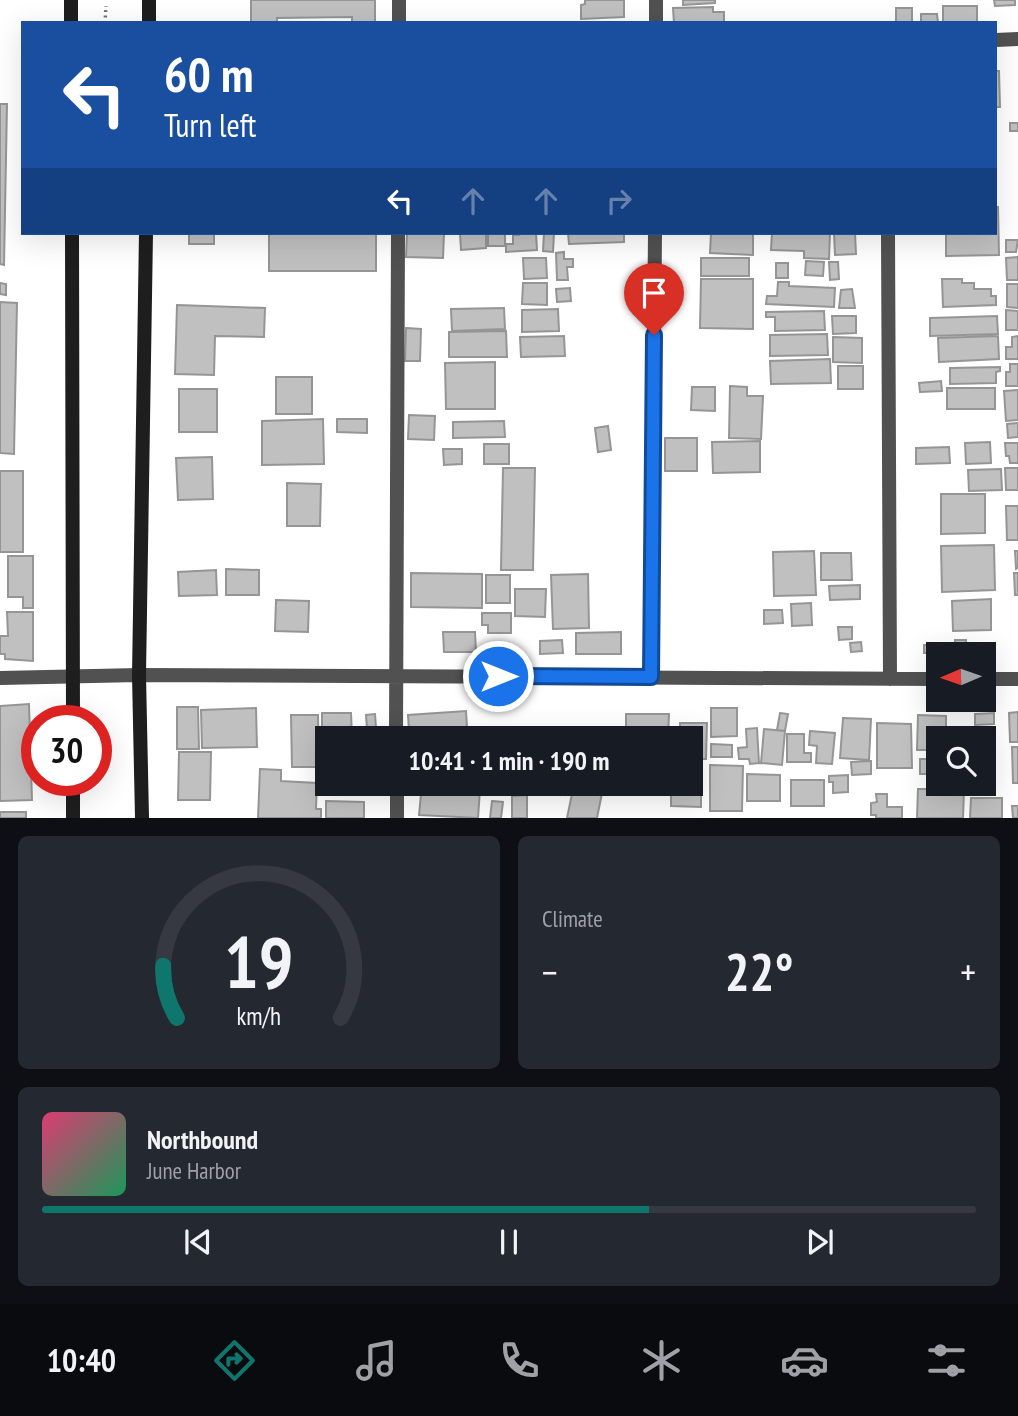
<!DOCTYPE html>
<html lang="en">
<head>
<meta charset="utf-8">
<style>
  :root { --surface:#171b24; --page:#242831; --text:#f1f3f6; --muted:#9ea1a6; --line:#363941; --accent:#0f766e }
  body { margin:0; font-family:"PT Sans Narrow",sans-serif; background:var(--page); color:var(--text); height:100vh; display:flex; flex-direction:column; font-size:26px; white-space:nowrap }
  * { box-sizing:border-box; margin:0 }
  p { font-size:23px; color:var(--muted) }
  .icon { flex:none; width:38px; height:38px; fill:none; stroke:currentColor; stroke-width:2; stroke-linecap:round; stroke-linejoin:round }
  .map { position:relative; height:818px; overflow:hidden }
  .panel { display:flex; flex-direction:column; gap:18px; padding:18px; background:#0d0f14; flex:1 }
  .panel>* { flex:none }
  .banner { position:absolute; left:21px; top:21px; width:976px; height:214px; border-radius:0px; box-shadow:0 7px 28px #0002; background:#1a4fa0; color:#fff; overflow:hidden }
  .needle { width:46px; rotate:268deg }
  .fabs { position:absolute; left:926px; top:642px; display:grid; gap:14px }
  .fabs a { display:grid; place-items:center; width:70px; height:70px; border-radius:0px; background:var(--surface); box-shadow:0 7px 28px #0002; font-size:35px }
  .speed { position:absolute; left:21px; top:705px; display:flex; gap:14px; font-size:35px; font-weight:700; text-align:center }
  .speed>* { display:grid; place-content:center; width:91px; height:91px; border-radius:50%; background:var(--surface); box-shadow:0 7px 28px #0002; line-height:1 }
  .speed .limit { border:10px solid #d22; background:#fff; color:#111 }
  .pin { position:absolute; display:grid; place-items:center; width:60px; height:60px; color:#fff; margin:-72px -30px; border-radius:50% 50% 50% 0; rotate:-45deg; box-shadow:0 0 7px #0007 }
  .pin .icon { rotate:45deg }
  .me { position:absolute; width:77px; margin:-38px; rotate:90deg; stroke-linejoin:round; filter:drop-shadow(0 0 5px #0008) }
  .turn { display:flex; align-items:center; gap:24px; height:147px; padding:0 28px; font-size:32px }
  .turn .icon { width:91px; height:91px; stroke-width:2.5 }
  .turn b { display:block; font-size:49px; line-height:60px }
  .lanes { display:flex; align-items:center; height:66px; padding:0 28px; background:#0003; justify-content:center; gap:35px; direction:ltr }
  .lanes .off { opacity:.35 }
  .big { font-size:52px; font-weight:800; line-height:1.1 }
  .panel .widget { flex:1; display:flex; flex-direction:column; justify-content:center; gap:10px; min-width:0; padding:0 24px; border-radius:10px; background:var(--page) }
  .panel .dial { align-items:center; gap:0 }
  .dial svg { height:182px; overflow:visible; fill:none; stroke:var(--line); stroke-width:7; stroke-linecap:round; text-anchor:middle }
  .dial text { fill:var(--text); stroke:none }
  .song { display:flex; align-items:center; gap:21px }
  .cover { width:84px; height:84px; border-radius:10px; background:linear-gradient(135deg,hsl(340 70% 55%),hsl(150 70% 35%)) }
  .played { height:7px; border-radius:4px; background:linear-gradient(90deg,var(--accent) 65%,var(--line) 65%) }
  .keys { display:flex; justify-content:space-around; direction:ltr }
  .heat { display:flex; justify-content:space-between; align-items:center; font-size:38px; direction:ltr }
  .panel .tiles { flex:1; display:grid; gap:18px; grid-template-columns:1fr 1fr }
  .widget:last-child { grid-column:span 2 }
  .trip { position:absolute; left:315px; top:726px; width:388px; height:70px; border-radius:0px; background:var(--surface); box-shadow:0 7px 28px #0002; font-weight:800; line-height:70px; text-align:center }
  .dock { display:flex; height:112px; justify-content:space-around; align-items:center; background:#090b0e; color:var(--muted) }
  .dock .icon { width:49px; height:49px }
  .dock .on { color:var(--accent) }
  .dock b { font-size:32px; color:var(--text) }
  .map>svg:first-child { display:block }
  .building { fill:#c0c0c0; stroke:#959595; stroke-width:2 }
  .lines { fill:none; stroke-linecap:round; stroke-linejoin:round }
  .path { stroke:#737373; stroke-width:3.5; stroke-dasharray:2 3.5; stroke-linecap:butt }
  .minor { stroke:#515151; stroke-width:14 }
  .secondary { stroke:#1e1e1e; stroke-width:14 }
  .route-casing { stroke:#114b97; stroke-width:18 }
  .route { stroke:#1a73e8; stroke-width:12 }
</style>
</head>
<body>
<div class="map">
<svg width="1018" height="818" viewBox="0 0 1018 818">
  <rect width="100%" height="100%" fill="#fff"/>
  <path class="building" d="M251 0H375V23H352V17L277 18V23H251Z
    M585 0H624V17L581 19V5L585 4Z
    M683 0H715V3L683 5Z
    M994 0H1015V5L995 6Z
    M943 6H977V23H943Z
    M713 7V12H724V23H674L673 8Z
    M896 8H912V22H896Z
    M921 14H937L938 23H921Z
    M996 71H999L1000 107H996Z
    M0 104H7L4 265 0 264Z
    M1010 123H1018V131H1010Z
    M996 207H998L999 255 946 256V233H996Z
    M189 233H214V244H189Z
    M269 233H376V271H269Z
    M407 233H444L443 258 406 257Z
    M460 233H486V248L461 250Z
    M488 233H505V246H488Z
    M519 233H536L537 250 506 252V244H513V235H519Z
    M544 233H554L553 252 543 251Z
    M568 233H624V242L569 244Z
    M711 233H753V255L710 253Z
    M772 233H830L829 259 804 258V251L771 250Z
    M834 233H855L856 254 835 255Z
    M1006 240H1018L1016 252H1006Z
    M564 252V259H573V267H567L568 280H557L556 253Z
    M1018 257V280H1007L1006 258Z
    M523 258H546L547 278 524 279Z
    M701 258H749V276H701Z
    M806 261 824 262 823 276 805 275Z
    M829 262H838L839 279 830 280Z
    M776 263H788V278H776Z
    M701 279H753V329L700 328Z
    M942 279H962V283H974V289H991V296H996V305L943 307Z
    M778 282H789V286L835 288 834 307 766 304 767 296H777Z
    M0 283 6 284V295L0 294Z
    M523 283H547V305L522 304Z
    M1007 284H1018V308L1007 307Z
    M570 288 571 301 557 302 556 289Z
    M852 289 855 308H839L841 290Z
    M0 302 17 303 14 454 0 453Z
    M177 305 265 308 264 337 215 336 214 375 175 374Z
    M504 308 505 329 452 331 451 309Z
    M558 309 559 331 522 332V310Z
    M1006 310 1018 311V330H1006Z
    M824 311 825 330 775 331V317H766V312Z
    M832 316H856V333L833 334Z
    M997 316 998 334 930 336V318Z
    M406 328 421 329 420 361H405Z
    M506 331 507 357H449V332Z
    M827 334 828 355 770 356V335Z
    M564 336 565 356 521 357 520 337Z
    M998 336 999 359 939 362 938 338Z
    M1018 336V359H1006V347H1012V337Z
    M833 337 862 338V363L833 362Z
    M830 359 831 383 771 384 770 361Z
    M495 362V409H446L445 363Z
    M1010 364H1018V386H1006V372H1010Z
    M838 366H863V389H838Z
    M1000 367V371L996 372V383L950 384V368Z
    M276 377H312V414H276Z
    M941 381 942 391 920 392 919 383Z
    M730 386 747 387V396H763L761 439 729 438Z
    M692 387H715V411L691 410Z
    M947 388H995V409H947Z
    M179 389H217V432H179Z
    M1018 390V420L1006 421 1004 391Z
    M409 415 435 416 434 440 408 439Z
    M323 419 324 464 262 465V421Z
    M337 419H367V433L337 432Z
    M504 421 505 437 453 438V422Z
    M1018 423V437L1008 438 1007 424Z
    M608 426 611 450 598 452 595 428Z
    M665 438H697V471H665Z
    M760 441V472L713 473 712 442Z
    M990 442 991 463 966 464 965 443Z
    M1005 443H1018V463H1010L1009 456H1006Z
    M484 444H509V464H484Z
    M949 447 950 463 916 464V448Z
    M443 449H462V464L444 465Z
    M212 457 213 499 178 500 176 458Z
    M503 468H535L533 570H501Z
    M1005 468H1018V490H1006Z
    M1001 469 1002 490 969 491 968 470Z
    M0 471H23V552H0Z
    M287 483 321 484 320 526H287Z
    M941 494H985V533L941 534Z
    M1006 506H1018V540H1007Z
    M994 545 995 590 942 592 941 546Z
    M814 551 816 595 774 596 773 552Z
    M1015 551H1018V568L1016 569Z
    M821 553H851L852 580H821Z
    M8 556H33V608H23V597H8Z
    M226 569 259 570V595H226Z
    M216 570 217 595 179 596 178 572Z
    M411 573 482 574V608L411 607Z
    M1014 573H1018V595H1015Z
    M588 574 589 628 553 629 551 575Z
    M486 575H510V603H486Z
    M860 585V599L830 600 829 586Z
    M515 589H546L545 617 515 616Z
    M991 599V630L953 631 952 601Z
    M276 600 309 601 308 632 275 631Z
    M811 603 812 625 792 626 791 604Z
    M764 610H782L783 623 764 624Z
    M7 612H33V661L5 659V654H0V636H8Z
    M482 613H511V633H488V625H482Z
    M838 627H852V639L839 640Z
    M443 632H475L476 652H444Z
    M621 632V654H576V633Z
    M562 640 563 653 540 654V641Z
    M955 640H966V651H955Z
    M861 642 862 651 851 652 850 643Z
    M924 645H944V653H924Z
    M29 704 32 800 0 801V706Z
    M177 707H198L199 749H177Z
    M256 708 257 747 202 748 201 710Z
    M711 708H737V736L711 737Z
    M466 711 467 727 409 731 408 715Z
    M1018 712V742H1010L1009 713Z
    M322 713H351L352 738H327V766H322Z
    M780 713 788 714 785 731 777 730Z
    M994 713V724L975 725V714Z
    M375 714 376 728 367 729 366 715Z
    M626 714H669L668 738H626Z
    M291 715H318L319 767H292Z
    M918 715 946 716V738H938V750H917Z
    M843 718 871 719 869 760 840 758Z
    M680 723H707L706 759H691V738H680Z
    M877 723 911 724 912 768H877Z
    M757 728 759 763 750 764 749 759H739L738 748 747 747 746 729Z
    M764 729 785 731 782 765 761 763Z
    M810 731 835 733 832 764 816 763 817 746 809 745Z
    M540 733 573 737 572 738H539Z
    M787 734H804V753H811V762H787Z
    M711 744 732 745V757H711Z
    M994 744 995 784 973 785 984 784V745Z
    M1012 747H1018V783H1013Z
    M179 752H211L210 800H178Z
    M920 759H930V774H920Z
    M871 761V774L852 775 851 762Z
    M710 765 743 766 742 811H710Z
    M691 767H701V807L671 806V784H691Z
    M260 769 281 770V781L317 783 316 809H321V818H258Z
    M747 774 780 775V801H747Z
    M848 775V792L833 793V782H829V776Z
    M791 780H824V806H791Z
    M422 784 480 789 478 818 419 815Z
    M511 784H527V791L511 790Z
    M534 784H567L565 795 533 790Z
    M574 784 603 788 597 818H567Z
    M627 784H657L656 791 626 787Z
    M918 789H964L963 818H917Z
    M876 794H887V807H902V818H876V815H871V803L877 802Z
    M527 795V818H512V796Z
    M971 798H1002V818H970Z
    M326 801 364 802V818H326Z
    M492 801 503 802 501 818H490Z
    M1012 806H1018V818H1013Z
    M0 812H26V818H0Z"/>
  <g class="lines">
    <path class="path" d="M105 23 106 6"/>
    <path class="minor" d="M399 23V0
      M656 23V0
      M996 40 1018 39
      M888 233 890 679
      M651 677 655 233
      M0 678 139 675 938 679
      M984 679H1018
      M396 738 398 233
      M397 784V818"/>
    <path class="secondary" d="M71 0V23
      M149 23V0
      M72 233 73 721
      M73 818V780
      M142 818 139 675 146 233"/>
  </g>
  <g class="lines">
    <defs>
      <path id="route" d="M498 676 651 677 654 335"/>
    </defs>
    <use href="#route" class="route-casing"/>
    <use href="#route" class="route"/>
  </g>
</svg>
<div class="fabs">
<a><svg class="needle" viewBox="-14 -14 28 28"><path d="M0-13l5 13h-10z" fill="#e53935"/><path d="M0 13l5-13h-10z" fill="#9ea1a6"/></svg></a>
<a><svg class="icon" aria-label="search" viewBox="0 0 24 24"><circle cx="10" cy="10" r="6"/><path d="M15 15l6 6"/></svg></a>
</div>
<div class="speed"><div class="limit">30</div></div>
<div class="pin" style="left:654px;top:335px;background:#d93025"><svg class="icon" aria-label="arrive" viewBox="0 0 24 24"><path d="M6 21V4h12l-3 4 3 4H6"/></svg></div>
<svg class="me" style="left:498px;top:676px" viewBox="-20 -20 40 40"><circle r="17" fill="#1a73e8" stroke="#fff" stroke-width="3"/><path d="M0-11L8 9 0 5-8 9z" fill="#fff"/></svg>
<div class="trip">10:41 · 1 min · 190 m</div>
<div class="banner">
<div class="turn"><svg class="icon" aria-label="left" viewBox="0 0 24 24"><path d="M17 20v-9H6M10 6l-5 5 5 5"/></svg><div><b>60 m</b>Turn left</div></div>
<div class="lanes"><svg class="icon" aria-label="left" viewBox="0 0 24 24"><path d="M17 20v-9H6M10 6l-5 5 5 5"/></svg><svg class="icon off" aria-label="ahead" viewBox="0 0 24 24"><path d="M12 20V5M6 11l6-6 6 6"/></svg><svg class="icon off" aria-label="ahead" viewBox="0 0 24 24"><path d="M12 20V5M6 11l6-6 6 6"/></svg><svg class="icon off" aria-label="right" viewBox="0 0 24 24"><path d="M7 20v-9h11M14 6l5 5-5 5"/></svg></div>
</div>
</div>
<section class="panel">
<div class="tiles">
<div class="widget dial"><svg viewBox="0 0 100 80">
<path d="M14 69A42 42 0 1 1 86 69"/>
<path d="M14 69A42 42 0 0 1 8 46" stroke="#0f766e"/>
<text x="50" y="56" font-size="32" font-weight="700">19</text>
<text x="50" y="72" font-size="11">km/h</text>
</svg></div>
<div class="widget"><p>Climate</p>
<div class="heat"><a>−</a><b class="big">22°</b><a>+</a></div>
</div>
<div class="widget">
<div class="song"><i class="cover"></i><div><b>Northbound</b><p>June Harbor</p></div></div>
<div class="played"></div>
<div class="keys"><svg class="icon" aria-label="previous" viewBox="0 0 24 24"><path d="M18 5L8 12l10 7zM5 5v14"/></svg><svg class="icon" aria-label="pause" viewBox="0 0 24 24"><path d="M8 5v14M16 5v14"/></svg><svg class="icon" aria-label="next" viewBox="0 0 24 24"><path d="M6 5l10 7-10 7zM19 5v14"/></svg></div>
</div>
</div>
</section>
<nav class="dock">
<b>10:40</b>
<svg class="icon on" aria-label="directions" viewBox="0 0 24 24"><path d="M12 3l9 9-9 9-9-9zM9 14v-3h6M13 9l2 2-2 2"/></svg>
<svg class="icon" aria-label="music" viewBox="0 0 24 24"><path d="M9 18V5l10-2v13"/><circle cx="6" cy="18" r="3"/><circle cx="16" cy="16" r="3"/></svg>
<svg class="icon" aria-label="phone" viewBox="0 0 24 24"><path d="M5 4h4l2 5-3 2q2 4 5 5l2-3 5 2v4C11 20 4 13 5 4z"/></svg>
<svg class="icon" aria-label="climate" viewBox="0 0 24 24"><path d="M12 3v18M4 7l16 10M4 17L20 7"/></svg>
<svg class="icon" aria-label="car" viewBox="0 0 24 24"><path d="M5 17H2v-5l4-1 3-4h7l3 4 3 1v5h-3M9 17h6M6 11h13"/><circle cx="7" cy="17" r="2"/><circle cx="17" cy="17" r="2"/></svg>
<svg class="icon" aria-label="filters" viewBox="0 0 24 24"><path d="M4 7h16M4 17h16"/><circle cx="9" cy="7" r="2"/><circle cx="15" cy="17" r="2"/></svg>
</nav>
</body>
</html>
